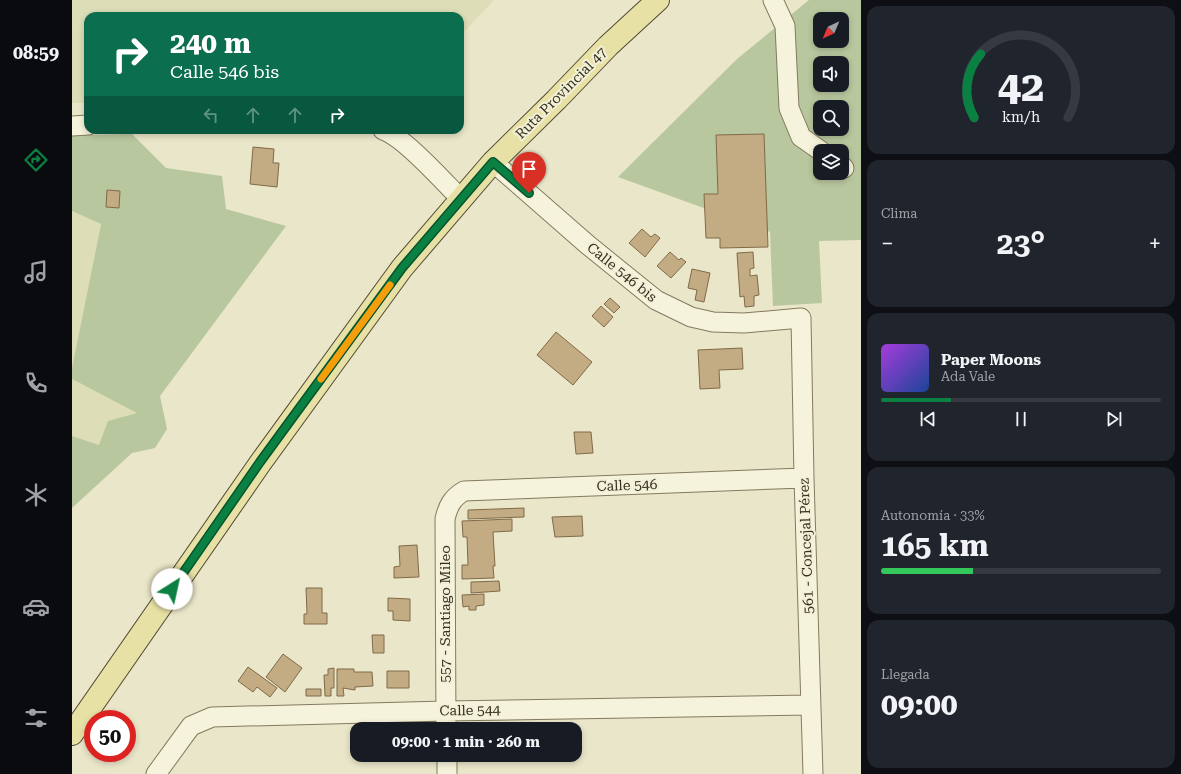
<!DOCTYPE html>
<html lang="es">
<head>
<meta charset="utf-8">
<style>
  :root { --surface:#171b24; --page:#20242c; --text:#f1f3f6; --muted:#9ea1a6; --line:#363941; --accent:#0b8043 }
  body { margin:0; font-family:"Roboto Serif",serif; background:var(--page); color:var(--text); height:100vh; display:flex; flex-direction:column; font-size:15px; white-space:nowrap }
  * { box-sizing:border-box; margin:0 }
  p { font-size:13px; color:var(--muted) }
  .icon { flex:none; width:22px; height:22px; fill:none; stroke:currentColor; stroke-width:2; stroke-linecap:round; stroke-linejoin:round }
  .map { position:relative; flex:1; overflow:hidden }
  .drawer { display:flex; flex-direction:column; gap:6px; padding:6px; background:#0d0f14; width:320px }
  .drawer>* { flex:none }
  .top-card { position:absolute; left:12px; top:12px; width:380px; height:122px; border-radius:12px; box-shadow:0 2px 6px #0003; background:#0b6e4f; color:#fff; overflow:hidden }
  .needle { width:26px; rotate:224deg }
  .controls { position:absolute; left:741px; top:12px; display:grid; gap:8px }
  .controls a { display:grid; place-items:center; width:36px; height:36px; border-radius:8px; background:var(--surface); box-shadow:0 2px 6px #0003; font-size:20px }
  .speed { position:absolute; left:12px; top:710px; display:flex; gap:8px; font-size:20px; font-weight:700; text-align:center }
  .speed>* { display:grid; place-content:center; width:52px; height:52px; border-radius:50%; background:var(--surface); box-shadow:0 2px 6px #0003; line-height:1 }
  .speed .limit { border:6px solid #d22; background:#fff; color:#111 }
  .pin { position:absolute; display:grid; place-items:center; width:34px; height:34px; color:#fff; margin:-41px -17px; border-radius:50% 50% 50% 0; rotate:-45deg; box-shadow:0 0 4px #0007 }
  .pin .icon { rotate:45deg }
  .me { position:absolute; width:44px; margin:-22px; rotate:35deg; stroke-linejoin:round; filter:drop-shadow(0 0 3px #0008) }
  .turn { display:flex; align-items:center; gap:14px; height:84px; padding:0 20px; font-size:18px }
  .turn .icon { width:52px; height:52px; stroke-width:2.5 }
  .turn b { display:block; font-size:28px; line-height:34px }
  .lanes { display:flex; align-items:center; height:38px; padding:0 20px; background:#0003; justify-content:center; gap:20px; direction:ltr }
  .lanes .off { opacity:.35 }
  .big { font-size:30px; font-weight:700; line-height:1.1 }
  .drawer .widget { flex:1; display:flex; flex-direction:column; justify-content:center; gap:6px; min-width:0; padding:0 14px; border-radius:12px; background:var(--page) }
  .drawer .dial { align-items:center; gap:0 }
  .dial svg { height:104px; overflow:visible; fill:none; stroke:var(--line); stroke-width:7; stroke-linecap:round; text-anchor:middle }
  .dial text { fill:var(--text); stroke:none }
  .song { display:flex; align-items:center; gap:12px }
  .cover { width:48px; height:48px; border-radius:6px; background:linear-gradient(135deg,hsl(280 70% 55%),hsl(220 70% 35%)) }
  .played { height:4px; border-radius:2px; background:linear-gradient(90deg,var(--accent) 25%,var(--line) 25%) }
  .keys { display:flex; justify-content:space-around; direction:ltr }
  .heat { display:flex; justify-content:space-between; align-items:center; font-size:22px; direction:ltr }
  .charge { height:6px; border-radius:3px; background:linear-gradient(90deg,#34c759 33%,var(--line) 0) }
  .trip { position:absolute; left:278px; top:722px; width:232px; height:40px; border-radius:12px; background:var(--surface); box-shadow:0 2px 6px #0003; font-weight:700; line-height:40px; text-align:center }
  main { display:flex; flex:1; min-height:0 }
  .dock { display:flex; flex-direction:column; width:72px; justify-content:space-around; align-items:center; background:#090b0e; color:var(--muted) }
  .dock .icon { width:28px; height:28px }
  .dock .active { color:var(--accent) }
  .dock b { font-size:18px; color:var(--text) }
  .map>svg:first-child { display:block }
  .farmland { fill:#dddeb7 }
  .green { fill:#b9c79e; fill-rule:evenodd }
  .building { fill:#c3ab83; stroke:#806a48 }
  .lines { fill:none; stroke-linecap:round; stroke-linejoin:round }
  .minor-casing { stroke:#847a5f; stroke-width:21 }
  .major-casing { stroke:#524833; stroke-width:24 }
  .minor { stroke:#f5f3db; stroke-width:19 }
  .major { stroke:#e8e1a5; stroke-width:22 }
  .route-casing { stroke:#07532c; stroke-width:10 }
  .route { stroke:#0b8043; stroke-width:7 }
  .slow { stroke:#f59e0b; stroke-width:7 }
  .labels { text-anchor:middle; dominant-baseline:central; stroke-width:4; stroke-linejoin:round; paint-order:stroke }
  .street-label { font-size:14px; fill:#363021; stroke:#f2f0d7 }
</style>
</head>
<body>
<main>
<nav class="dock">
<b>08:59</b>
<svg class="icon active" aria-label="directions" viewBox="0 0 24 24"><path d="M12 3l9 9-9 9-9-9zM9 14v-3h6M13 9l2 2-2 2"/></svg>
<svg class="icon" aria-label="music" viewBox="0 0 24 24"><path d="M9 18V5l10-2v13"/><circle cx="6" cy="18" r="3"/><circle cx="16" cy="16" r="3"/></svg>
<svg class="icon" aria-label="phone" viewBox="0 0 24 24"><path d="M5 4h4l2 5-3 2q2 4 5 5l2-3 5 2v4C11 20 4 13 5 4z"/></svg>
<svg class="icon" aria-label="climate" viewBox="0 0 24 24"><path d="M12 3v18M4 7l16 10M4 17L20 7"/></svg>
<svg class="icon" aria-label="car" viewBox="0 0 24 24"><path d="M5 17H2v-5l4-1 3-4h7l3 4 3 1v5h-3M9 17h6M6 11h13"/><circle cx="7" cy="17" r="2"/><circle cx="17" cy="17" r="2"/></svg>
<svg class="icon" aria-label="filters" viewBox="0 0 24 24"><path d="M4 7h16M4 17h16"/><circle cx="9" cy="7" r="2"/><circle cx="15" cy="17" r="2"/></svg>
</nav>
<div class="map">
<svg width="789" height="774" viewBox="0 0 789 774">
  <rect width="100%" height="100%" fill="#eae6c9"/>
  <path class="farmland" d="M0 0H422L388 36V16H16V103H0Z
    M0 211 29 223 0 368Z
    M0 379 66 413 27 445 0 436Z"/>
  <path class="green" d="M737 0H789V240L747 241 750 303 701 306 698 232 546 177 665 59ZM748 19H770V41H748ZM748 63H770V85H748ZM748 107H770V129H748ZM748 151H770V173H748Z
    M60 134 94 168 150 176 154 209 214 226 88 396 95 429 83 448 60 453 0 508V436L27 445 36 421 65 413 0 379V368L29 224 0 211V135Z"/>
  <path class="building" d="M692 134 696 247 648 248V238H634L632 194H646L644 135Z
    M181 147 202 149 201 163H207L205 187 178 184Z
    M35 190 48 191 47 208 34 207Z
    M570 229 579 237 583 234 588 238 573 257 557 243Z
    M598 252 607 260 609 258 614 262 599 278 585 266Z
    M681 252 682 268 678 269V276L685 275 687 295 682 296V306L673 307 672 296 668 297 665 253Z
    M620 269 638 273 632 302 623 300 625 290 616 288Z
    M538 298 548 307 542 313 532 304Z
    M529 306 541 317 532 327 520 316Z
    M484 332 520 362 501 385 465 355Z
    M670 348 671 369 647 370 648 388 628 389 626 350Z
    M502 432H519L521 453 504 454Z
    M452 508V517L396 519V510Z
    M510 516 511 536 483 537 480 517Z
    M440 519V531L421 532 423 566H421L422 578 390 579V565H396L395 537H391L390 521Z
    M345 545 347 577 322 578V567L328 566 327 546Z
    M427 581 428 591 399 593V582Z
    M234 588H250V613H255V624H232V614H235Z
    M412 594V605L404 606V610H397V606L391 607 390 595Z
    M316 598 338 599V621L321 620V611H316Z
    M300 635H312V653H301Z
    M211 654 230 668 213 692 194 677Z
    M176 667 205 688 198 697 185 687 181 692 166 681Z
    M262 668V688H259V696H253L252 675H256V669Z
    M265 669H282V672H300L301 686 283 687V690L271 688 272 696H265Z
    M315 671H337V688H315Z
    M234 689H249V696H234Z"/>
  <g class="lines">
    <defs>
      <path id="minor" d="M701 0 713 26 717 108 729 137 749 151
        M0 126 16 125
        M311 130C332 137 372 182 389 199
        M421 162 516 245 584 300 619 317 641 322 672 323 729 318 732 478 741 774
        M770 166 772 168
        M374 729 373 519C376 506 380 498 392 491L732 478
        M375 755V774
        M84 774 119 726 140 717 373 711 738 705"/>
      <path id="major" d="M0 734 189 462 330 268 421 162 484 100 536 46 586 0"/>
    </defs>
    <use href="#minor" class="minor-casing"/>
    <use href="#major" class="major-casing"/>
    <use href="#minor" class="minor"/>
    <use href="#major" class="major"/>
  </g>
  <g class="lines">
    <defs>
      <path id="route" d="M100 589 188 462 330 268 421 162 457 193"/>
    </defs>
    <use href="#route" class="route-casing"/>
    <use href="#route" class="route"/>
    <path class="slow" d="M249 379 318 285"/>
  </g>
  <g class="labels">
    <g class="street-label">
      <text transform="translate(489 93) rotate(-45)">Ruta Provincial 47</text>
      <text transform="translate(550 272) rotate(39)">Calle 546 bis</text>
      <text transform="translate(555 485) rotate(-2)">Calle 546</text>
      <text transform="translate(734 546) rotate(-92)">561 - Concejal Pérez</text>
      <text transform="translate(373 614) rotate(-90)">557 - Santiago Mileo</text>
      <text transform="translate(398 710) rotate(-1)">Calle 544</text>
    </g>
  </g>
</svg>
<div class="controls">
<a><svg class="needle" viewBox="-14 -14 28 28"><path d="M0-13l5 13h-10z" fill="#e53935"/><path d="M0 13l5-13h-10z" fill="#9ea1a6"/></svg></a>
<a><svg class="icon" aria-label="sound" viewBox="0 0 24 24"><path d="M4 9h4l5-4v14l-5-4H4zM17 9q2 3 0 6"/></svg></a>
<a><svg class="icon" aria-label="search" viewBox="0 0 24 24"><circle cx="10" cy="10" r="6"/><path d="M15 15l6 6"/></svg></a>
<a><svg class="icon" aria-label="layers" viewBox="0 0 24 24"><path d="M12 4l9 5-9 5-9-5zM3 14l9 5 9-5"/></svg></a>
</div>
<div class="speed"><div class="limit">50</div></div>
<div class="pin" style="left:457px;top:193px;background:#d93025"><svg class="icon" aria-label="arrive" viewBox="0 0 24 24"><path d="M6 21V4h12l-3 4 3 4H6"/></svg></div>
<svg class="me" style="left:100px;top:589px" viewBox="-20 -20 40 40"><circle r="19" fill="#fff"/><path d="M0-13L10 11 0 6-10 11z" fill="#0b8043"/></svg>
<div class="trip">09:00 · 1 min · 260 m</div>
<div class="top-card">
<div class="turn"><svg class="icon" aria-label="right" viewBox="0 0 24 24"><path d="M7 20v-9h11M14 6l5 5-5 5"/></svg><div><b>240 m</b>Calle 546 bis</div></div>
<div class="lanes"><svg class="icon off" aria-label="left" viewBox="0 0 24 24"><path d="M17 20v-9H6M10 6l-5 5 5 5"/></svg><svg class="icon off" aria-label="ahead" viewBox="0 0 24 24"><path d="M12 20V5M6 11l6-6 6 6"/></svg><svg class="icon off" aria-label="ahead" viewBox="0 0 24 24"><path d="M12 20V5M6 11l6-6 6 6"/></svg><svg class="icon" aria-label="right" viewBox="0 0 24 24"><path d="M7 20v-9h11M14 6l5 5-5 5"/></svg></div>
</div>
</div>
<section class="drawer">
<div class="widget dial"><svg viewBox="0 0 100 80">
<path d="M14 69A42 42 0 1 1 86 69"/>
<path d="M14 69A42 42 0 0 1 19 20" stroke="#0b8043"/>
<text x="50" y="56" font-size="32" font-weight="700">42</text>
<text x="50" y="72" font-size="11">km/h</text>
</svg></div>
<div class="widget"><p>Clima</p>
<div class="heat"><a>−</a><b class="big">23°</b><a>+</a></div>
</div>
<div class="widget">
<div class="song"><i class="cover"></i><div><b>Paper Moons</b><p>Ada Vale</p></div></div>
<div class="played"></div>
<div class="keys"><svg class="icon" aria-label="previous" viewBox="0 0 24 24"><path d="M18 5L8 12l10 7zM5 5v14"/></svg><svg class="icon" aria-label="pause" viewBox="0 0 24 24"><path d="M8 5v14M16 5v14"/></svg><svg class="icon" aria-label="next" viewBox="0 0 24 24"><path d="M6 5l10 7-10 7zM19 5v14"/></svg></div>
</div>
<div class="widget"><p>Autonomía · 33%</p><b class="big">165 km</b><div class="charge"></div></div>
<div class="widget"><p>Llegada</p><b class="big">09:00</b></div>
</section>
</main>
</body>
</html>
